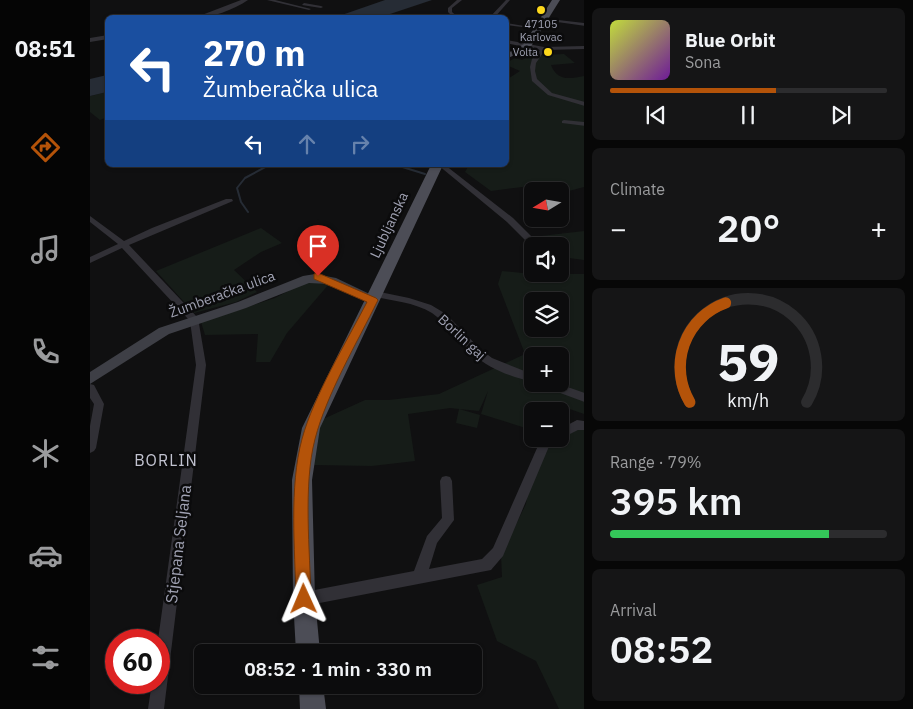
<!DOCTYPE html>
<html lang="en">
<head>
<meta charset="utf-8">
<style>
  :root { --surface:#0c0c0d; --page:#151516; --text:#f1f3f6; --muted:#9a9b9d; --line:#2c2c2e; --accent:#b45309 }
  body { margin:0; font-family:"IBM Plex Sans",sans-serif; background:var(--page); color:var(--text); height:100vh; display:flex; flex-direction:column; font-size:19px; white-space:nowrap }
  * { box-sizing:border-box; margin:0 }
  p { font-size:16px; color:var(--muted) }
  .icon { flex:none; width:28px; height:28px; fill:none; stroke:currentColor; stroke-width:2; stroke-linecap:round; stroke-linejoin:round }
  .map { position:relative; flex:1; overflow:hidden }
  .drawer { display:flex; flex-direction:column; gap:8px; padding:8px; background:#070707; width:329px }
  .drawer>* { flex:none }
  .hud { position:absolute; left:15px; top:15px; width:404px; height:152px; border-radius:8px; box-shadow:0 1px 4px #0004,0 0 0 1px var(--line); background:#1a4fa0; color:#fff; overflow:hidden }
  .needle { width:32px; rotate:259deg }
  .tools { position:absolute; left:434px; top:182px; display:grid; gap:10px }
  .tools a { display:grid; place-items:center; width:45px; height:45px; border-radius:8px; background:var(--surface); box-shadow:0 1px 4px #0004,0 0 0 1px var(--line); font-size:25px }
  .speed { position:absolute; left:15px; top:629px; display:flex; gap:10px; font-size:25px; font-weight:700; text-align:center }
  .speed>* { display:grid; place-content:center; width:65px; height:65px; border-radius:50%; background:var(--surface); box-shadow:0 1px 4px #0004,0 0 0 1px var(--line); line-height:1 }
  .speed .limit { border:8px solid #d22; background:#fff; color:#111 }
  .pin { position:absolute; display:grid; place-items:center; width:42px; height:42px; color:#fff; margin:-51px -21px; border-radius:50% 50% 50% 0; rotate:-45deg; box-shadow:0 0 5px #0007 }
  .pin .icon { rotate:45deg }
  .me { position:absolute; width:55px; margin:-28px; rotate:359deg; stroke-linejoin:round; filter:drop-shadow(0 0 4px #0008) }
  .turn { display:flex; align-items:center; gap:18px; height:105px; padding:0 15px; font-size:22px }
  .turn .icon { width:65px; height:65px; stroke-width:2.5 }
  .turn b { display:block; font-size:35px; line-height:42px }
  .lanes { display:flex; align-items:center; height:48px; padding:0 15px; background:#0003; justify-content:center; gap:25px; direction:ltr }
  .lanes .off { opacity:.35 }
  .big { font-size:38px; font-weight:600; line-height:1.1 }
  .drawer .widget { flex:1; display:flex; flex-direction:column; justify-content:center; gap:8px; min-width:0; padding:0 18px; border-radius:8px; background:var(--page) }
  .drawer .dial { align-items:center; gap:0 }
  .dial svg { height:130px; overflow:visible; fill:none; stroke:var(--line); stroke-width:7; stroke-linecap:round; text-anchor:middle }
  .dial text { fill:var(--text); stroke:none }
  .song { display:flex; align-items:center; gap:15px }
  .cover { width:60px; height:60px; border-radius:8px; background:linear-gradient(135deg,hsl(70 70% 55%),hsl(280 70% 35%)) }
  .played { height:5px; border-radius:2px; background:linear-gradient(90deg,var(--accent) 60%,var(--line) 60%) }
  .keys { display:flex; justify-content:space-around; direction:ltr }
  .heat { display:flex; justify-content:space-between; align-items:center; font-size:28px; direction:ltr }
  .charge { height:8px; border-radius:4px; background:linear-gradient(90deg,#34c759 79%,var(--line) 0) }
  .trip { position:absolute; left:104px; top:644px; width:288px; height:50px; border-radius:8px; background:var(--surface); box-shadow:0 1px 4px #0004,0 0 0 1px var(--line); font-weight:600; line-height:50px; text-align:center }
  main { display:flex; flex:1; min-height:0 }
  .menu { display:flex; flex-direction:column; width:90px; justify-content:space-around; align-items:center; background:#050505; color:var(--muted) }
  .menu .icon { width:35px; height:35px }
  .menu .current { color:var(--accent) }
  .menu b { font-size:22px; color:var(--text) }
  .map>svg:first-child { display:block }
  .green { fill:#161c18; fill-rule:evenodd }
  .water { fill:#262c35 }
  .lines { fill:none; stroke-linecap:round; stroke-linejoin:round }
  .stream { stroke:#262c35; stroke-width:2 }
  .minor { fill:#313036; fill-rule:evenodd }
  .tertiary { fill:#313036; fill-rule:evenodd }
  .secondary { fill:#3e3f46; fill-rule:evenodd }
  .primary { fill:#4c4d56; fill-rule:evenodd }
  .route { fill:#b45309; stroke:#753606 }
  .poi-dot { fill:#fdd81c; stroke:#0b0b0c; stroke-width:2 }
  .labels { text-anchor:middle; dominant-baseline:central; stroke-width:5; stroke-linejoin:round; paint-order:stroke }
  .far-poi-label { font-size:11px; fill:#a0a2b3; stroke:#0b0b0c }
  .street-label { font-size:14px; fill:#a0a2b3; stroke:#0b0b0c }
  .quarter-label { font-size:16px; letter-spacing:1px; fill:#c1c2cf; stroke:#0b0b0c }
  .near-street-label { font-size:16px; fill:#a0a2b3; stroke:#0b0b0c }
</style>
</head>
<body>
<main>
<nav class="menu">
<b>08:51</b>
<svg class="icon current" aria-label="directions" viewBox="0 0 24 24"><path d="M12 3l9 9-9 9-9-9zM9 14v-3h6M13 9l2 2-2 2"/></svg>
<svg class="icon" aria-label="music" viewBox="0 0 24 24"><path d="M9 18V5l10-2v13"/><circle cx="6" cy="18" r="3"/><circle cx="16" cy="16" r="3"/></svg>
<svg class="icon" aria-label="phone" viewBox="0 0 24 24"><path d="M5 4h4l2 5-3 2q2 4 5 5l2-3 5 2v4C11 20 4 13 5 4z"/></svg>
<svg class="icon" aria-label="climate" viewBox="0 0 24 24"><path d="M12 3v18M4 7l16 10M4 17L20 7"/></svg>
<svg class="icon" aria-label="car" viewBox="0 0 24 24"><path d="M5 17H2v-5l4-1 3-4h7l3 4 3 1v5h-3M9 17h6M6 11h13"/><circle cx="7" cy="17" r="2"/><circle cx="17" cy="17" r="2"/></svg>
<svg class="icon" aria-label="filters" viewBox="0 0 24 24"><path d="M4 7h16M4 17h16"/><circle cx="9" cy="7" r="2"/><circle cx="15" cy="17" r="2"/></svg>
</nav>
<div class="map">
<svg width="495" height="709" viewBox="0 0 495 709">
  <rect width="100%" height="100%" fill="#101011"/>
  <path class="green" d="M474 54 485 63 461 65C467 81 479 79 494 76V187L475 192 464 183 401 191 375 172 379 165H416V80L430 71 416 65V63L425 58 432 60C442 54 462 55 474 54Z
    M17 92V117L10 120 0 112V96Z
    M171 228 192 243 171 252 144 270 167 292 146 302 104 313 66 271Z
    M494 231V260L479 258 470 254V246H458L451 236Z
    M412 271 442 274H494V414L471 406 469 411H442V430L391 414 398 391 389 411 369 409 390 415 387 428 366 423 369 409 360 408 318 414 325 461 282 466 224 465V446L231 420 275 400H299L349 394 435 354 408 284ZM442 301H470V329H442ZM442 356H470V384H442Z
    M217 281 239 284 197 333 180 362H166L168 334 115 335 111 322 185 298Z
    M494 427V709H469L446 661 407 641 387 585 412 577 411 555 436 504 439 482 460 443Z"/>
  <path class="water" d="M295 0H342L291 17H246Z
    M17 75V92L0 96V79Z"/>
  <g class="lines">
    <path class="stream" d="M306 165 335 174
      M158 212 151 202 147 188 155 178 179 165"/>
    <path class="minor" d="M177 0H185L221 9 219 10Z
      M367 0H372L362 8V12L369 18H364L358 12V8Z
      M416 0H420L404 18H399Z
      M214 3 231 6 233 7 231 8 212 5Z
      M451 18 495 23V26L453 20Z
      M416 23 434 26 432 27 416 25Z
      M416 40 454 47 495 46V49L455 50 446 63 445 71 447 79 462 93 495 102V106L458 95 442 81 440 67 442 59 450 50 416 43Z
      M474 120 495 122V126L472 123V121Z
      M348 165H355L423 218 445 240V244H439L417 222Z
      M136 199H142L143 201 39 245 108 318 116 365 74 709H58L62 682H69L68 640 106 365 100 321 32 248 0 263V257L28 244 0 222V216L34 241 62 228Z
      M285 291 319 298 341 305 356 314 390 349 402 358 442 374V382C422 377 399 369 383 354 369 341 358 324 342 313 324 302 302 301 282 296L280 294Z
      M0 384 4 385 14 404 6 448 4 451 0 453V426L4 404 0 398Z
      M453 384H469L495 393V402L454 387Z
      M487 420 495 421V430H488L470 439V429Z
      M451 439H466L460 444 413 556 401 570 214 606 209 604 207 599 209 594 214 592 324 571 337 536 352 518 350 481 352 477 356 476 360 477 362 481 364 520 347 543 339 569 392 559 403 548Z"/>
    <path class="tertiary" d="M151 0H158C143 10 122 18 104 18Z
      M18 35V39L0 42V38Z"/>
    <path class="secondary" d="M225 274 246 278 286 297 288 300 282 304 238 284 219 283 156 308 79 334 0 384V372L69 328 148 302 213 276Z"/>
    <path class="primary" d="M462 0H470L440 48 416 59V54L434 44Z
      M341 165H353L230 428 222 480 225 599 230 652H206L203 599 202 480 212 428Z
      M209 685H233L236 709H210Z"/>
  </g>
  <path class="route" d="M228 273 286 298 288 300C267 343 237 393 225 439 213 485 220 551 221 599L219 604 214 607 208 604 206 599C205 549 199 487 212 439 224 395 256 343 277 302L224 279V274Z"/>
  <g class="poi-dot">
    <circle cx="451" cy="10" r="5"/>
    <circle cx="458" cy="52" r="5"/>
  </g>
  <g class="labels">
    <g class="far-poi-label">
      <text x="451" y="24">47105<tspan x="451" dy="13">Karlovac</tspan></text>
      <text x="448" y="52" text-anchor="end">Volta</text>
    </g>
    <g class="street-label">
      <text transform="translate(299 225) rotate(-65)">Ljubljanska</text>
      <text transform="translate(132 294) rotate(-20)">Žumberačka ulica</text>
      <text transform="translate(372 337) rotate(43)">Borlin gaj</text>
    </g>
    <g class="quarter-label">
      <text x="76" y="460">BORLIN</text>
    </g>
    <g class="near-street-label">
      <text transform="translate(88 544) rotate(-83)">Stjepana Seljana</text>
    </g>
  </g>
</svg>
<div class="tools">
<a><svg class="needle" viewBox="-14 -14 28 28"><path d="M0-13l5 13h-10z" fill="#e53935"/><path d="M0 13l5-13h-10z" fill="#9a9b9d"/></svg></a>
<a><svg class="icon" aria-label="sound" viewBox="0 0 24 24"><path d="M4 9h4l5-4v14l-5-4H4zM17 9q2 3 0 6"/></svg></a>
<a><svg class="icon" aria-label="layers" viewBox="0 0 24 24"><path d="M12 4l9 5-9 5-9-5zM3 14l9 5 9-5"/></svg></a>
<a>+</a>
<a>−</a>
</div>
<div class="speed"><div class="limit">60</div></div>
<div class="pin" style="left:228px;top:276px;background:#d93025"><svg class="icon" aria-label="arrive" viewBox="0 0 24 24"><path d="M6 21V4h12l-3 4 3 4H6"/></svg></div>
<svg class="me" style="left:214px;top:599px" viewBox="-20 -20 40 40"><path d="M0-17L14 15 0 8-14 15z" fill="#b45309" stroke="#fff" stroke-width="4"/></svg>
<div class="trip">08:52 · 1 min · 330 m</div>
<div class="hud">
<div class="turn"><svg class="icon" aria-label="left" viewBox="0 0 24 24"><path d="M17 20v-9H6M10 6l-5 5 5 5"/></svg><div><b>270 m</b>Žumberačka ulica</div></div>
<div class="lanes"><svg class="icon" aria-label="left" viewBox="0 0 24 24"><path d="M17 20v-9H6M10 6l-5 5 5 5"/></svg><svg class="icon off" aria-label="ahead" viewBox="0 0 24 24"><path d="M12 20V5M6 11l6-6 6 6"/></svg><svg class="icon off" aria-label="right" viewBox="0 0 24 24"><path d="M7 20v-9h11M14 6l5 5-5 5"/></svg></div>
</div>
</div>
<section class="drawer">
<div class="widget">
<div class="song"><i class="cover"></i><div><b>Blue Orbit</b><p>Sona</p></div></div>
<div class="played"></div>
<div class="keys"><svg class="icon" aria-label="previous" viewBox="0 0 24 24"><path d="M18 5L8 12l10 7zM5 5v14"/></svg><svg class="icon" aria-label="pause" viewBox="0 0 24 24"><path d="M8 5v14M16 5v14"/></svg><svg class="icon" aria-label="next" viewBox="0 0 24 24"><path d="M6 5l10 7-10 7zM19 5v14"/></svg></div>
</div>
<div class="widget"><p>Climate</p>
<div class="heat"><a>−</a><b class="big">20°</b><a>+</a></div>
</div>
<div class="widget dial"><svg viewBox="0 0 100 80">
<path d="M14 69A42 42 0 1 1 86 69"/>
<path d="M14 69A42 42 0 0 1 36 8" stroke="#b45309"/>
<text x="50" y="56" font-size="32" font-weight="700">59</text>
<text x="50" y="72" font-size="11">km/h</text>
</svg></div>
<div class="widget"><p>Range · 79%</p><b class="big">395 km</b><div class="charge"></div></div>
<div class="widget"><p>Arrival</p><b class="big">08:52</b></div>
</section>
</main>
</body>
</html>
